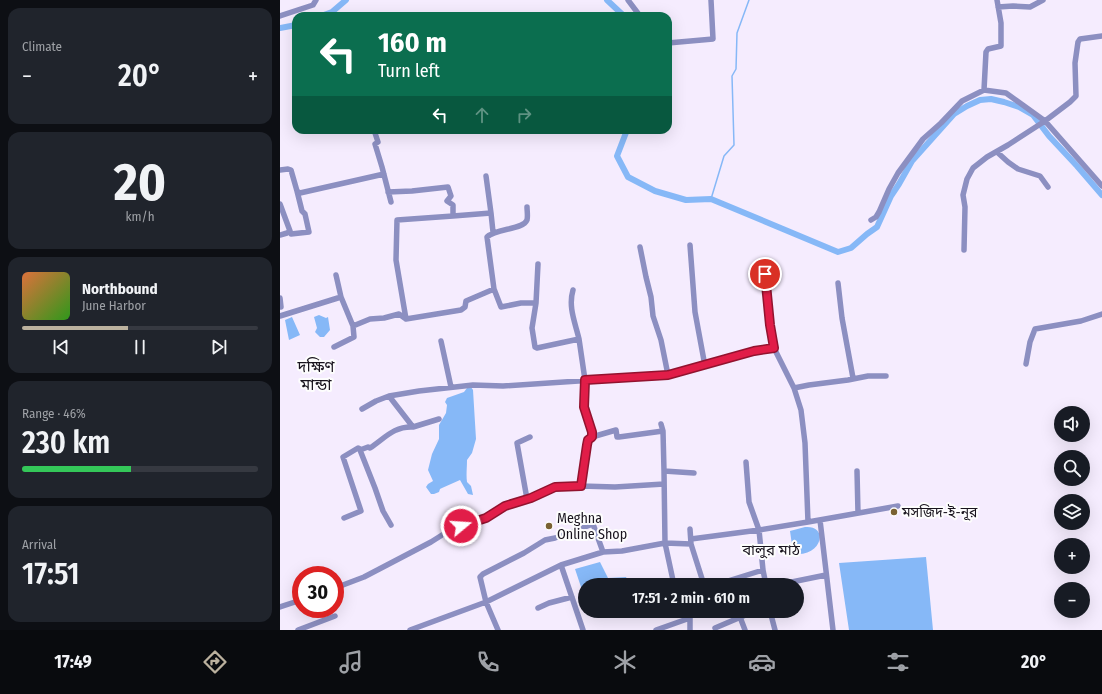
<!DOCTYPE html>
<html lang="en">
<head>
<meta charset="utf-8">
<style>
  :root { --surface:#171b24; --page:#20242c; --text:#f1f3f6; --muted:#9ea1a6; --line:#363941; --accent:#bbb19e }
  body { margin:0; font-family:"Fira Sans Condensed","Noto Sans Bengali",sans-serif; background:var(--page); color:var(--text); height:100vh; display:flex; flex-direction:column; font-size:15px; white-space:nowrap }
  * { box-sizing:border-box; margin:0 }
  p { font-size:13px; color:var(--muted) }
  .icon { flex:none; width:22px; height:22px; fill:none; stroke:currentColor; stroke-width:2; stroke-linecap:round; stroke-linejoin:round }
  .map { position:relative; flex:1; overflow:hidden }
  .drawer { display:flex; flex-direction:column; gap:8px; padding:8px; background:#0d0f14; width:280px }
  .drawer>* { flex:none }
  .top-card { position:absolute; left:12px; top:12px; width:380px; height:122px; border-radius:12px; box-shadow:0 4px 16px #0002; background:#0b6e4f; color:#fff; overflow:hidden }
  .buttons { position:absolute; left:774px; top:406px; display:grid; gap:8px }
  .buttons a { display:grid; place-items:center; width:36px; height:36px; border-radius:50%; background:var(--surface); box-shadow:0 4px 16px #0002; font-size:20px }
  .speed { position:absolute; left:12px; top:566px; display:flex; gap:8px; font-size:20px; font-weight:700; text-align:center }
  .speed>* { display:grid; place-content:center; width:52px; height:52px; border-radius:50%; background:var(--surface); box-shadow:0 4px 16px #0002; line-height:1 }
  .speed .limit { border:6px solid #d22; background:#fff; color:#111 }
  .pin { position:absolute; display:grid; place-items:center; width:34px; height:34px; color:#fff; margin:-17px; border:2px solid #fff; border-radius:50%; box-shadow:0 1px 4px #0007 }
  .me { position:absolute; width:44px; margin:-22px; rotate:72deg; stroke-linejoin:round; filter:drop-shadow(0 0 3px #0008) }
  .turn { display:flex; align-items:center; gap:14px; height:84px; padding:0 20px; font-size:18px }
  .turn .icon { width:52px; height:52px; stroke-width:2.5 }
  .turn b { display:block; font-size:28px; line-height:34px }
  .lanes { display:flex; align-items:center; height:38px; padding:0 20px; background:#0003; justify-content:center; gap:20px; direction:ltr }
  .lanes .off { opacity:.35 }
  .big { font-size:30px; font-weight:600; line-height:1.1 }
  .drawer .tile { flex:1; display:flex; flex-direction:column; justify-content:center; gap:6px; min-width:0; padding:0 14px; border-radius:12px; background:var(--page) }
  .drawer .dial { align-items:center; gap:0 }
  .dial b { font-size:52px; line-height:1 }
  .song { display:flex; align-items:center; gap:12px }
  .cover { width:48px; height:48px; border-radius:6px; background:linear-gradient(135deg,hsl(20 70% 55%),hsl(110 70% 35%)) }
  .played { height:4px; border-radius:2px; background:linear-gradient(90deg,var(--accent) 45%,var(--line) 45%) }
  .keys { display:flex; justify-content:space-around; direction:ltr }
  .heat { display:flex; justify-content:space-between; align-items:center; font-size:22px; direction:ltr }
  .charge { height:6px; border-radius:3px; background:linear-gradient(90deg,#34c759 46%,var(--line) 0) }
  .trip { position:absolute; left:298px; top:578px; width:226px; height:40px; border-radius:20px; background:var(--surface); box-shadow:0 4px 16px #0002; font-weight:600; line-height:40px; text-align:center }
  .tab-bar { display:flex; height:64px; justify-content:space-around; align-items:center; background:#090b0e; color:var(--muted) }
  .tab-bar .icon { width:28px; height:28px }
  .tab-bar .on { color:var(--accent) }
  .tab-bar b { font-size:18px; color:var(--text) }
  main { display:flex; flex:1; min-height:0 }
  .map>svg:first-child { display:block }
  .water { fill:#86b8f7 }
  .lines { fill:none; stroke-linecap:round; stroke-linejoin:round }
  .stream { stroke:#86b8f7; stroke-width:1.5 }
  .canal { stroke:#86b8f7; stroke-width:6 }
  .street { stroke:#8c8fc1; stroke-width:5.5 }
  .route-casing { stroke:#92132f; stroke-width:10 }
  .route { stroke:#e11d48; stroke-width:7 }
  .poi-dot { fill:#796132; stroke:#fdfdfd; stroke-width:1.5 }
  .labels { text-anchor:middle; dominant-baseline:central; stroke-width:4; stroke-linejoin:round; paint-order:stroke }
  .poi-label { font-size:14px; fill:#18131d; stroke:#fdfdfd; text-anchor:start }
  .neighbourhood-label { font-size:15px; fill:#18131d; stroke:#fdfdfd }
  .quarter-label { font-size:16px; fill:#18131d; stroke:#fdfdfd }
</style>
</head>
<body>
<main>
<section class="drawer">
<div class="tile"><p>Climate</p>
<div class="heat"><a>−</a><b class="big">20°</b><a>+</a></div>
</div>
<div class="tile dial"><b>20</b><p>km/h</p></div>
<div class="tile">
<div class="song"><i class="cover"></i><div><b>Northbound</b><p>June Harbor</p></div></div>
<div class="played"></div>
<div class="keys"><svg class="icon" aria-label="previous" viewBox="0 0 24 24"><path d="M18 5L8 12l10 7zM5 5v14"/></svg><svg class="icon" aria-label="pause" viewBox="0 0 24 24"><path d="M8 5v14M16 5v14"/></svg><svg class="icon" aria-label="next" viewBox="0 0 24 24"><path d="M6 5l10 7-10 7zM19 5v14"/></svg></div>
</div>
<div class="tile"><p>Range · 46%</p><b class="big">230 km</b><div class="charge"></div></div>
<div class="tile"><p>Arrival</p><b class="big">17:51</b></div>
</section>
<div class="map">
<svg width="822" height="630" viewBox="0 0 822 630">
  <rect width="100%" height="100%" fill="#f5ecfe"/>
  <path class="water" d="M39 315 46 318 48 317 50 330 44 337H40L35 332 37 328 34 317Z
    M12 317 20 335 9 340 5 320Z
    M191 387 193 390 196 439 192 453 187 460C187 468 186 475 187 482L191 486 193 495 188 494 180 480 162 488 160 489 159 492 154 494H151L146 487 148 484 153 481 148 470 152 454 159 439V425L166 413 167 405 165 402 167 398 184 392 187 388Z
    M525 527C548 525 543 554 518 554L513 552 510 531Z
    M646 557 653 630H569L559 563Z
    M320 562 328 578 346 577 350 585H305V599L295 569Z"/>
  <g class="lines">
    <path class="stream" d="M431 199 444 156 454 145 452 76 456 69 457 33 469 0"/>
    <path class="canal" d="M327 0 344 16
      M41 16 52 12 66 0
      M0 28 16 25
      M347 130 337 156 348 177 375 191 406 200 431 199 558 252 571 248 587 234 597 227 611 196 619 184 632 161 674 114 687 106 700 100 711 99 724 102 739 107 753 115 769 136 797 166 822 195"/>
    <path class="street" d="M348 0 360 16
      M718 7 733 6 750 7 763 0
      M0 16 33 5 36 0
      M388 43 433 39 431 0
      M704 90 706 52 708 49 721 46V23L717 0
      M94 130 98 142 95 144 102 167 111 202
      M717 152 728 162 738 169 760 176 768 187
      M0 170 8 169 11 170 17 191 20 193 104 174
      M108 192 132 191 168 187 171 196 167 201 173 205V216L117 220 116 260 126 319
      M0 204 10 231 7 233 0 235
      M211 213 213 232
      M173 216 211 213 206 176
      M591 220 596 217 599 212 609 189 618 173 643 139 661 123 682 101 704 90 726 93 765 121 822 186
      M10 231 11 234 29 232 25 214 22 211 17 191
      M410 245 415 312 425 366
      M360 247 366 277 371 297 373 316 381 340 388 375
      M684 250 685 207 683 195 687 179 693 168 707 157 728 145 765 121 790 102 796 96 795 63 798 42 800 39 822 36
      M485 274 489 325 494 348
      M56 275 61 297
      M558 283 562 318 573 378
      M214 289 207 237C216 228 243 230 247 220 248 216 247 211 247 207
      M293 290C288 307 295 322 299 339
      M0 298 1 307
      M256 303 258 264
      M0 316 61 297 73 326 90 319 104 318 119 314 126 319 181 310 185 307 186 301 214 289 221 307 241 303H256L252 328 255 347 257 348 299 339 305 380 304 407 312 432V437L336 430 337 437H339L383 431
      M161 341 171 387
      M54 347 74 337 73 326
      M746 364 750 342 755 329 801 321 822 314
      M514 388 529 385 568 380 588 376H606
      M82 409 96 401 109 396
      M159 419 133 427 109 396 139 391 193 385 223 386 388 375 474 351 494 348 514 388 521 410 525 443 528 522 479 530 483 570 435 585
      M381 424 383 431 384 471 385 543 394 585
      M384 471 414 473
      M577 471 578 513
      M301 486 335 487 384 484
      M247 499 237 443 250 437
      M64 518 81 511 63 457 78 448 80 449
      M540 520 553 630
      M528 522 618 506
      M111 525 103 511 95 488 80 450 88 447 90 448C105 438 114 426 133 427
      M410 529 411 544 424 585
      M411 539 479 530 469 502 466 462
      M281 565 303 630
      M483 570 486 585
      M497 585 546 575
      M55 588 84 577 151 542 170 530 206 518 225 506 251 498 275 487 301 486 307 445 308 440 312 437
      M0 607 21 600
      M258 608 269 603 292 597
      M410 611V630
      M490 611 495 630
      M460 617 465 630
      M435 628 475 611
      M18 630 55 616
      M130 630 206 602 281 565 323 552 342 551 385 543 411 544
      M218 630 206 602 200 577 203 574 244 553 265 540 275 538 313 524 323 552
      M376 630 410 618"/>
  </g>
  <g class="lines">
    <defs>
      <path id="route" d="M181 526 206 518 225 506 251 498 275 487 301 486 307 445 308 440 312 437V432L304 407 305 380 388 375 474 351 494 348 490 325 485 274"/>
    </defs>
    <use href="#route" class="route-casing"/>
    <use href="#route" class="route"/>
  </g>
  <g class="poi-dot">
    <circle cx="614" cy="512" r="4"/>
    <circle cx="269" cy="526" r="4"/>
  </g>
  <g class="labels">
    <g class="poi-label">
      <text x="622" y="512">মসজিদ-ই-নূর</text>
      <text x="277" y="518">Meghna<tspan x="277" dy="16">Online Shop</tspan></text>
    </g>
    <g class="neighbourhood-label">
      <text x="491" y="550">বালুর মাঠ</text>
    </g>
    <g class="quarter-label">
      <text x="36" y="366">দক্ষিণ<tspan x="36" dy="18">মান্ডা</tspan></text>
    </g>
  </g>
</svg>
<div class="buttons">
<a><svg class="icon" aria-label="sound" viewBox="0 0 24 24"><path d="M4 9h4l5-4v14l-5-4H4zM17 9q2 3 0 6"/></svg></a>
<a><svg class="icon" aria-label="search" viewBox="0 0 24 24"><circle cx="10" cy="10" r="6"/><path d="M15 15l6 6"/></svg></a>
<a><svg class="icon" aria-label="layers" viewBox="0 0 24 24"><path d="M12 4l9 5-9 5-9-5zM3 14l9 5 9-5"/></svg></a>
<a>+</a>
<a>−</a>
</div>
<div class="speed"><div class="limit">30</div></div>
<div class="pin" style="left:485px;top:274px;background:#d93025"><svg class="icon" aria-label="arrive" viewBox="0 0 24 24"><path d="M6 21V4h12l-3 4 3 4H6"/></svg></div>
<svg class="me" style="left:181px;top:526px" viewBox="-20 -20 40 40"><circle r="17" fill="#e11d48" stroke="#fff" stroke-width="3"/><path d="M0-11L8 9 0 5-8 9z" fill="#fff"/></svg>
<div class="trip">17:51 · 2 min · 610 m</div>
<div class="top-card">
<div class="turn"><svg class="icon" aria-label="left" viewBox="0 0 24 24"><path d="M17 20v-9H6M10 6l-5 5 5 5"/></svg><div><b>160 m</b>Turn left</div></div>
<div class="lanes"><svg class="icon" aria-label="left" viewBox="0 0 24 24"><path d="M17 20v-9H6M10 6l-5 5 5 5"/></svg><svg class="icon off" aria-label="ahead" viewBox="0 0 24 24"><path d="M12 20V5M6 11l6-6 6 6"/></svg><svg class="icon off" aria-label="right" viewBox="0 0 24 24"><path d="M7 20v-9h11M14 6l5 5-5 5"/></svg></div>
</div>
</div>
</main>
<nav class="tab-bar">
<b>17:49</b>
<svg class="icon on" aria-label="directions" viewBox="0 0 24 24"><path d="M12 3l9 9-9 9-9-9zM9 14v-3h6M13 9l2 2-2 2"/></svg>
<svg class="icon" aria-label="music" viewBox="0 0 24 24"><path d="M9 18V5l10-2v13"/><circle cx="6" cy="18" r="3"/><circle cx="16" cy="16" r="3"/></svg>
<svg class="icon" aria-label="phone" viewBox="0 0 24 24"><path d="M5 4h4l2 5-3 2q2 4 5 5l2-3 5 2v4C11 20 4 13 5 4z"/></svg>
<svg class="icon" aria-label="climate" viewBox="0 0 24 24"><path d="M12 3v18M4 7l16 10M4 17L20 7"/></svg>
<svg class="icon" aria-label="car" viewBox="0 0 24 24"><path d="M5 17H2v-5l4-1 3-4h7l3 4 3 1v5h-3M9 17h6M6 11h13"/><circle cx="7" cy="17" r="2"/><circle cx="17" cy="17" r="2"/></svg>
<svg class="icon" aria-label="filters" viewBox="0 0 24 24"><path d="M4 7h16M4 17h16"/><circle cx="9" cy="7" r="2"/><circle cx="15" cy="17" r="2"/></svg>
<b>20°</b>
</nav>
</body>
</html>
